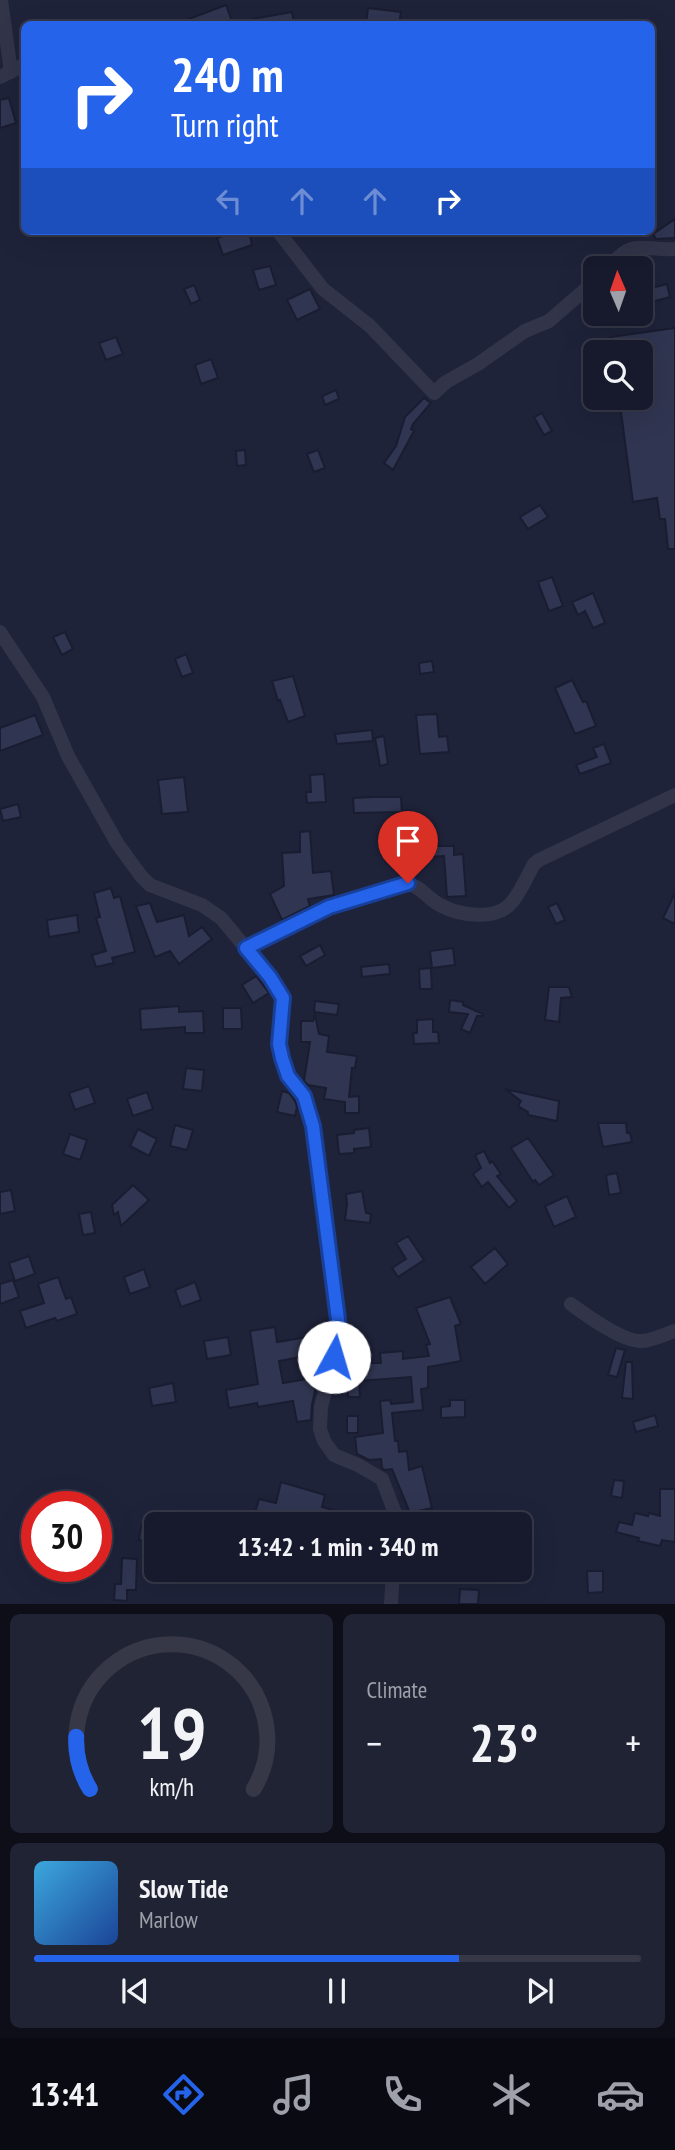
<!DOCTYPE html>
<html lang="en">
<head>
<meta charset="utf-8">
<style>
  :root { --surface:#171a2c; --page:#202334; --text:#f1f3f6; --muted:#9ea1a9; --line:#363848; --accent:#2563eb }
  body { margin:0; font-family:"PT Sans Narrow",sans-serif; background:var(--page); color:var(--text); height:100vh; display:flex; flex-direction:column; font-size:26px; white-space:nowrap }
  * { box-sizing:border-box; margin:0 }
  p { font-size:23px; color:var(--muted) }
  .icon { flex:none; width:38px; height:38px; fill:none; stroke:currentColor; stroke-width:2; stroke-linecap:round; stroke-linejoin:round }
  .map { position:relative; height:1604px; overflow:hidden }
  .details { display:flex; flex-direction:column; gap:10px; padding:10px; background:#0d0e18; flex:1 }
  .details>* { flex:none }
  .guide { position:absolute; left:21px; top:21px; width:634px; height:214px; border-radius:10px; box-shadow:0 7px 28px #0002,0 0 0 2px var(--line); background:#2563eb; color:#fff; overflow:hidden }
  .needle { width:46px; rotate:358deg }
  .fabs { position:absolute; left:583px; top:256px; display:grid; gap:14px }
  .fabs a { display:grid; place-items:center; width:70px; height:70px; border-radius:10px; background:var(--surface); box-shadow:0 7px 28px #0002,0 0 0 2px var(--line); font-size:35px }
  .speed { position:absolute; left:21px; top:1491px; display:flex; gap:14px; font-size:35px; font-weight:700; text-align:center }
  .speed>* { display:grid; place-content:center; width:91px; height:91px; border-radius:50%; background:var(--surface); box-shadow:0 7px 28px #0002,0 0 0 2px var(--line); line-height:1 }
  .speed .limit { border:10px solid #d22; background:#fff; color:#111 }
  .pin { position:absolute; display:grid; place-items:center; width:60px; height:60px; color:#fff; margin:-72px -30px; border-radius:50% 50% 50% 0; rotate:-45deg; box-shadow:0 0 7px #0007 }
  .pin .icon { rotate:45deg }
  .me { position:absolute; width:77px; margin:-38px; rotate:6deg; stroke-linejoin:round; filter:drop-shadow(0 0 5px #0008) }
  .turn { display:flex; align-items:center; gap:24px; height:147px; padding:0 35px; font-size:32px }
  .turn .icon { width:91px; height:91px; stroke-width:2.5 }
  .turn b { display:block; font-size:49px; line-height:60px }
  .lanes { display:flex; align-items:center; height:66px; padding:0 35px; background:#0003; justify-content:center; gap:35px; direction:ltr }
  .lanes .off { opacity:.35 }
  .big { font-size:52px; font-weight:800; line-height:1.1 }
  .details .tile { flex:1; display:flex; flex-direction:column; justify-content:center; gap:10px; min-width:0; padding:0 24px; border-radius:10px; background:var(--page) }
  .details .dial { align-items:center; gap:0 }
  .dial svg { height:182px; overflow:visible; fill:none; stroke:var(--line); stroke-width:7; stroke-linecap:round; text-anchor:middle }
  .dial text { fill:var(--text); stroke:none }
  .song { display:flex; align-items:center; gap:21px }
  .cover { width:84px; height:84px; border-radius:10px; background:linear-gradient(135deg,hsl(200 70% 55%),hsl(220 70% 35%)) }
  .played { height:7px; border-radius:4px; background:linear-gradient(90deg,var(--accent) 70%,var(--line) 70%) }
  .keys { display:flex; justify-content:space-around; direction:ltr }
  .heat { display:flex; justify-content:space-between; align-items:center; font-size:38px; direction:ltr }
  .details .tiles { flex:1; display:grid; gap:10px; grid-template-columns:1fr 1fr }
  .tile:last-child { grid-column:span 2 }
  .trip { position:absolute; left:144px; top:1512px; width:388px; height:70px; border-radius:10px; background:var(--surface); box-shadow:0 7px 28px #0002,0 0 0 2px var(--line); font-weight:800; line-height:70px; text-align:center }
  .tabs { display:flex; height:112px; justify-content:space-around; align-items:center; background:#090a12; color:var(--muted) }
  .tabs .icon { width:49px; height:49px }
  .tabs .current { color:var(--accent) }
  .tabs b { font-size:32px; color:var(--text) }
  .map>svg:first-child { display:block }
  .building { fill:#303551; stroke:#1a1d31; stroke-width:2 }
  .lines { fill:none; stroke-linecap:round; stroke-linejoin:round }
  .minor { stroke:#32354a; stroke-width:14 }
  .route-casing { stroke:#184099; stroke-width:18 }
  .route { stroke:#2563eb; stroke-width:12 }
</style>
</head>
<body>
<div class="map">
<svg width="675" height="1604" viewBox="0 0 675 1604">
  <rect width="100%" height="100%" fill="#1f233a"/>
  <path class="building" d="M226 5 233 24H179L178 23Z
    M368 8 401 12 399 24H366Z
    M292 12 294 24H253V19Z
    M9 98 16 123 0 128V100Z
    M675 219V238L656 239 653 234Z
    M238 231H249L252 245 223 255 217 238Z
    M270 266 276 285 259 290 253 270Z
    M667 284 670 297 640 305V291Z
    M194 285 200 300 191 304 184 289Z
    M310 289 320 309 297 320 287 300Z
    M675 328V549H668L665 519H660L657 498 633 502 619 397H640V352H612L610 337Z
    M116 337 123 354 106 360 99 343Z
    M211 359 218 378 201 384 195 365Z
    M336 390 339 399 325 405 322 396Z
    M424 398 431 403 413 424 411 429 414 431 393 470 384 463 396 446 405 417Z
    M542 413 552 431 544 435 534 417Z
    M245 450 246 465 237 466 236 451Z
    M318 450 325 468 314 472 307 454Z
    M540 505 548 517 528 529 520 517Z
    M552 577 563 606 549 611 538 582Z
    M593 593 605 623 593 628 585 611 578 615 572 602Z
    M65 632 73 649 62 655 53 637Z
    M186 654 193 673 182 677 175 659Z
    M432 661 434 672 420 674 419 663Z
    M293 676 305 716 288 722 280 700 278 701 272 681Z
    M572 680 583 702 586 701 596 726 575 734 555 688Z
    M437 714 439 737 447 736 449 752 420 754 416 715Z
    M35 715 43 735 0 751V728Z
    M372 730 373 741 337 744 335 734Z
    M384 736 388 764 380 766 375 738Z
    M604 744 611 763 580 774 576 765 597 757 593 748Z
    M324 774 326 802 307 803 306 792H311L310 775Z
    M184 777 188 812 162 814 158 780Z
    M372 797H401L402 812 354 813 353 798Z
    M18 804 21 817 3 821 0 809Z
    M310 831 313 873 331 871 334 895 308 899 310 906 282 920 270 894 284 886 282 853 300 852V832Z
    M416 837 417 842 438 840V846H454V855L463 854 466 896 447 897 444 856 428 857V855L386 862 384 848 402 846 401 839Z
    M111 888 114 898 120 896 135 952 112 958 114 963 96 967 92 955 106 951 96 918 100 917 94 893Z
    M675 893V924L663 918Z
    M150 903 157 922 184 915 189 936 202 927 212 939 179 964 170 951 155 957 136 906Z
    M557 903 565 920 556 924 548 907Z
    M77 915 79 932 49 937 47 920Z
    M320 945 325 955 306 966 300 956Z
    M453 948 455 965 432 968 430 951Z
    M389 964 390 974 362 977 361 967Z
    M431 968 432 989H420L419 969Z
    M256 976 269 993 253 1003 242 985Z
    M549 987H569L572 997 561 998 559 1022 545 1020Z
    M450 1000 463 1002V1005L483 1014 482 1016H477L470 1033 461 1029 468 1014 449 1012Z
    M315 1001 339 1004 337 1015 314 1012Z
    M179 1006V1012L203 1011 204 1033H185V1027L141 1030 140 1009Z
    M223 1008H241L242 1029H223Z
    M315 1015 319 1034 329 1036 327 1052 357 1056 355 1068H352L349 1097 359 1096V1113H345V1102L324 1099 326 1088 308 1085 304 1081 310 1042H301V1021H313Z
    M433 1019V1032H438L439 1043 414 1044 413 1033H417V1020Z
    M186 1068 204 1070 202 1091 183 1089Z
    M89 1086 95 1103 75 1110 69 1093Z
    M505 1089 559 1101 557 1121 528 1115V1112L518 1106 521 1101Z
    M282 1091 289 1093 295 1101 297 1107 295 1116 277 1112Z
    M147 1092 153 1109 133 1116 127 1099Z
    M598 1123H626L627 1133H630L632 1142 603 1147Z
    M175 1125 193 1130 187 1150 170 1146Z
    M369 1128 371 1147 354 1149V1153L339 1154 337 1135 354 1133V1130Z
    M138 1129 157 1139 149 1156 130 1146Z
    M70 1134 87 1140 80 1160 63 1154Z
    M528 1138 554 1175 539 1185 535 1180 533 1182 511 1148Z
    M484 1151 490 1163 492 1161 501 1174 497 1176 517 1201 509 1208 488 1182 482 1187 473 1174 481 1168 475 1155Z
    M617 1173 621 1193 609 1195 606 1175Z
    M133 1185 149 1200 121 1226 118 1212 114 1215 112 1205Z
    M11 1190 15 1211 0 1214V1192Z
    M362 1191 366 1213 371 1214 370 1223 345 1220 347 1204 346 1194Z
    M567 1196 576 1217 554 1227 545 1206Z
    M91 1212 95 1233 83 1235 79 1214Z
    M408 1236 424 1260 398 1277 392 1268 406 1259 396 1243Z
    M495 1248 508 1264 485 1284 471 1267Z
    M29 1256 35 1274 15 1281 9 1263Z
    M144 1269 150 1287 130 1294 124 1277Z
    M58 1277 66 1299 71 1297 77 1314 57 1321 55 1318 26 1328 20 1311 44 1303 38 1284Z
    M13 1280 19 1297 0 1304V1284Z
    M195 1282 201 1300 181 1307 175 1290Z
    M450 1297 461 1324 455 1326 461 1361 428 1367V1388L421 1389 423 1410 392 1413 395 1441H398L399 1452 407 1451 409 1470 422 1466 432 1508 410 1513 392 1469 385 1470 382 1468 381 1459 369 1460 357 1454 355 1437 383 1433 380 1401 390 1400 391 1404 413 1402 411 1377 359 1381 360 1397H348V1350H359V1363H381L380 1353 403 1351V1359L429 1356 426 1345 430 1344 416 1308Z
    M275 1327 277 1342 308 1337 311 1355 279 1361 283 1383 318 1377 312 1405 311 1420 297 1422 293 1401 258 1407 257 1403 229 1408 226 1390 258 1384 250 1331Z
    M228 1337 231 1355 207 1359 204 1341Z
    M616 1348 625 1350 617 1377 608 1375Z
    M626 1362H632L633 1399 622 1398Z
    M173 1383 176 1402 152 1406 149 1388Z
    M450 1400H465V1417L441 1418V1407L450 1406Z
    M655 1415 658 1426 636 1432 633 1422Z
    M347 1416H358V1433H347Z
    M614 1480 624 1481 622 1498 611 1496Z
    M281 1482 325 1495 322 1507 345 1513 342 1524H268L254 1521 253 1524H228L211 1520 213 1511 253 1520 259 1499 276 1503Z
    M660 1489H675V1542L662 1540 660 1546 638 1541 639 1538 616 1532 619 1522 632 1525 635 1513 648 1516 649 1513 660 1516Z
    M141 1526 156 1528V1542L139 1540Z
    M122 1558 137 1559 136 1590H127V1601L114 1600 115 1584H121Z
    M587 1571H603V1592L588 1593Z
    M460 1589 479 1590 478 1604H459Z"/>
  <g class="lines">
    <path class="minor" d="M1 0 11 72
      M0 77 24 65
      M278 231 323 289 370 326 434 393 446 382 478 364 525 331 549 321 595 281
      M608 268C634 237 642 251 675 249
      M0 632 43 697 68 756 117 843 141 876 150 885 202 905 221 918 270 977 283 998 279 1044 282 1058 288 1076 304 1096 313 1126 340 1335 321 1407 320 1429 324 1441 334 1455 358 1465 382 1479 395 1513 394 1524
      M246 948 329 907 404 883C419 884 428 899 440 905 460 916 497 921 512 902 521 892 527 876 534 864L539 860 675 795
      M571 1304C586 1315 624 1343 643 1341 654 1340 665 1334 675 1331
      M391 1604 393 1570"/>
  </g>
  <g class="lines">
    <defs>
      <path id="route" d="M334 1357 340 1335 313 1126 304 1096 288 1076 282 1058 279 1044 283 998 270 977 246 948 329 907 408 883"/>
    </defs>
    <use href="#route" class="route-casing"/>
    <use href="#route" class="route"/>
  </g>
</svg>
<div class="fabs">
<a><svg class="needle" viewBox="-14 -14 28 28"><path d="M0-13l5 13h-10z" fill="#e53935"/><path d="M0 13l5-13h-10z" fill="#9ea1a9"/></svg></a>
<a><svg class="icon" aria-label="search" viewBox="0 0 24 24"><circle cx="10" cy="10" r="6"/><path d="M15 15l6 6"/></svg></a>
</div>
<div class="speed"><div class="limit">30</div></div>
<div class="pin" style="left:408px;top:883px;background:#d93025"><svg class="icon" aria-label="arrive" viewBox="0 0 24 24"><path d="M6 21V4h12l-3 4 3 4H6"/></svg></div>
<svg class="me" style="left:334px;top:1357px" viewBox="-20 -20 40 40"><circle r="19" fill="#fff"/><path d="M0-13L10 11 0 6-10 11z" fill="#2563eb"/></svg>
<div class="trip">13:42 · 1 min · 340 m</div>
<div class="guide">
<div class="turn"><svg class="icon" aria-label="right" viewBox="0 0 24 24"><path d="M7 20v-9h11M14 6l5 5-5 5"/></svg><div><b>240 m</b>Turn right</div></div>
<div class="lanes"><svg class="icon off" aria-label="left" viewBox="0 0 24 24"><path d="M17 20v-9H6M10 6l-5 5 5 5"/></svg><svg class="icon off" aria-label="ahead" viewBox="0 0 24 24"><path d="M12 20V5M6 11l6-6 6 6"/></svg><svg class="icon off" aria-label="ahead" viewBox="0 0 24 24"><path d="M12 20V5M6 11l6-6 6 6"/></svg><svg class="icon" aria-label="right" viewBox="0 0 24 24"><path d="M7 20v-9h11M14 6l5 5-5 5"/></svg></div>
</div>
</div>
<section class="details">
<div class="tiles">
<div class="tile dial"><svg viewBox="0 0 100 80">
<path d="M14 69A42 42 0 1 1 86 69"/>
<path d="M14 69A42 42 0 0 1 8 46" stroke="#2563eb"/>
<text x="50" y="56" font-size="32" font-weight="700">19</text>
<text x="50" y="72" font-size="11">km/h</text>
</svg></div>
<div class="tile"><p>Climate</p>
<div class="heat"><a>−</a><b class="big">23°</b><a>+</a></div>
</div>
<div class="tile">
<div class="song"><i class="cover"></i><div><b>Slow Tide</b><p>Marlow</p></div></div>
<div class="played"></div>
<div class="keys"><svg class="icon" aria-label="previous" viewBox="0 0 24 24"><path d="M18 5L8 12l10 7zM5 5v14"/></svg><svg class="icon" aria-label="pause" viewBox="0 0 24 24"><path d="M8 5v14M16 5v14"/></svg><svg class="icon" aria-label="next" viewBox="0 0 24 24"><path d="M6 5l10 7-10 7zM19 5v14"/></svg></div>
</div>
</div>
</section>
<nav class="tabs">
<b>13:41</b>
<svg class="icon current" aria-label="directions" viewBox="0 0 24 24"><path d="M12 3l9 9-9 9-9-9zM9 14v-3h6M13 9l2 2-2 2"/></svg>
<svg class="icon" aria-label="music" viewBox="0 0 24 24"><path d="M9 18V5l10-2v13"/><circle cx="6" cy="18" r="3"/><circle cx="16" cy="16" r="3"/></svg>
<svg class="icon" aria-label="phone" viewBox="0 0 24 24"><path d="M5 4h4l2 5-3 2q2 4 5 5l2-3 5 2v4C11 20 4 13 5 4z"/></svg>
<svg class="icon" aria-label="climate" viewBox="0 0 24 24"><path d="M12 3v18M4 7l16 10M4 17L20 7"/></svg>
<svg class="icon" aria-label="car" viewBox="0 0 24 24"><path d="M5 17H2v-5l4-1 3-4h7l3 4 3 1v5h-3M9 17h6M6 11h13"/><circle cx="7" cy="17" r="2"/><circle cx="17" cy="17" r="2"/></svg>
</nav>
</body>
</html>
